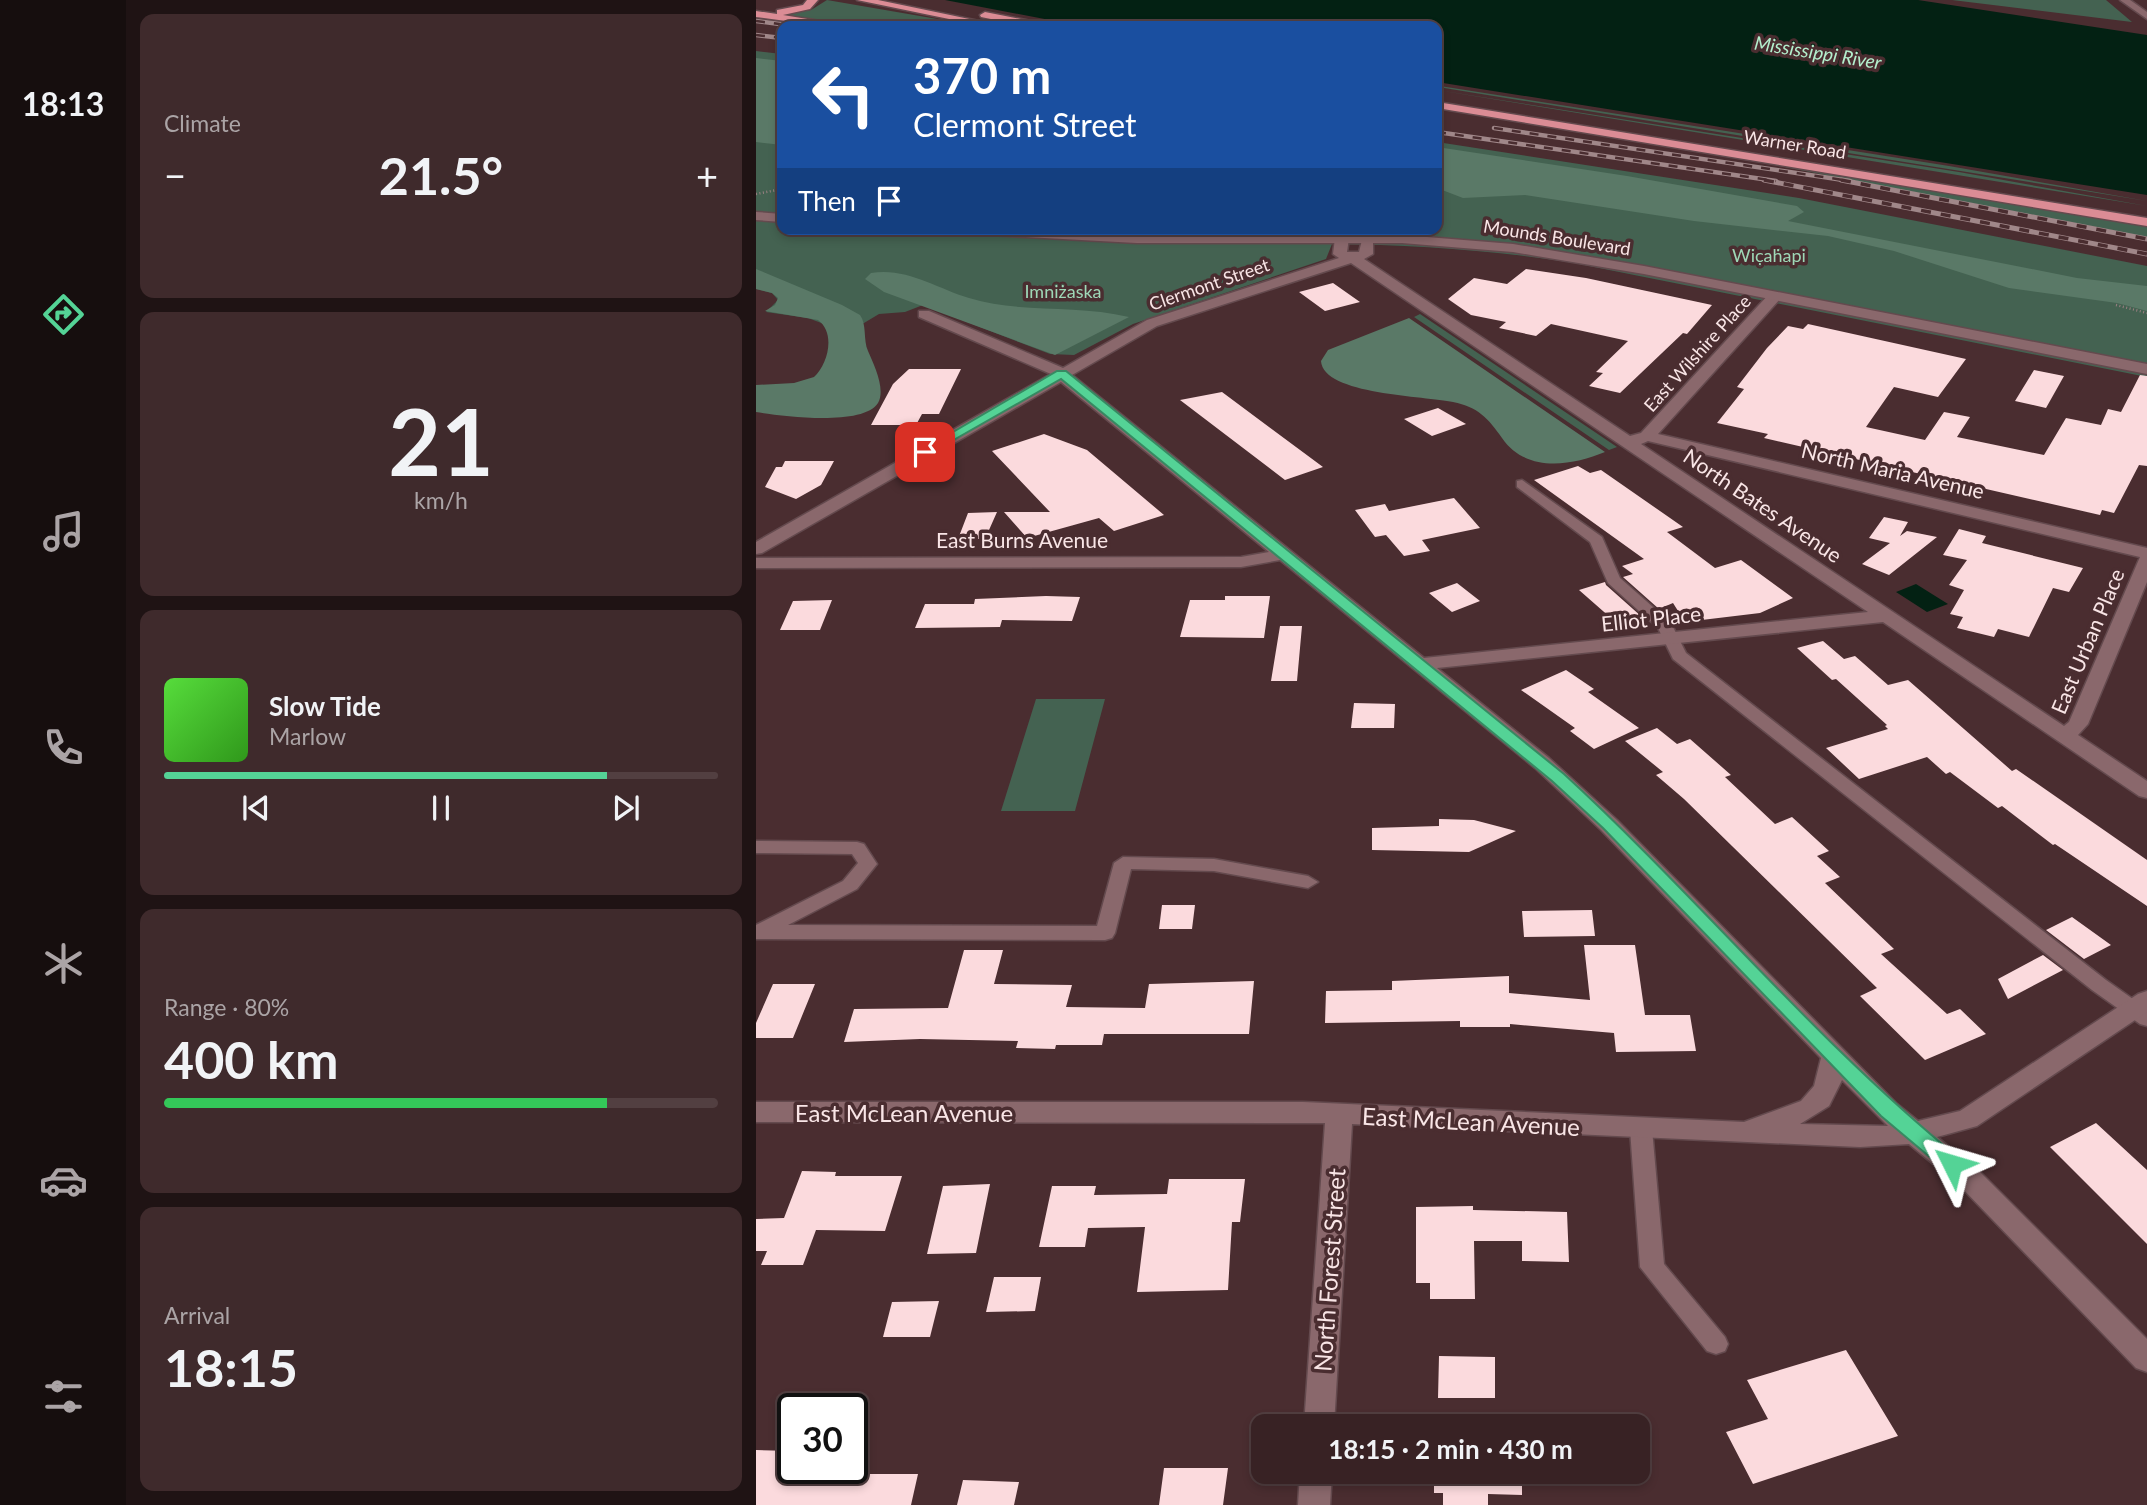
<!DOCTYPE html>
<html lang="en">
<head>
<meta charset="utf-8">
<style>
  :root { --surface:#382224; --page:#3f2a2c; --text:#f1f3f6; --muted:#aba4a6; --line:#523f41; --accent:#54d396 }
  body { margin:0; font-family:Lato,sans-serif; background:var(--page); color:var(--text); height:100vh; display:flex; flex-direction:column; font-size:26px; white-space:nowrap }
  * { box-sizing:border-box; margin:0 }
  p { font-size:23px; color:var(--muted) }
  .icon { flex:none; width:38px; height:38px; fill:none; stroke:currentColor; stroke-width:2; stroke-linecap:round; stroke-linejoin:round }
  .map { position:relative; flex:1; overflow:hidden }
  .panel { display:flex; flex-direction:column; gap:14px; padding:14px; background:#1f1314; width:630px }
  .panel>* { flex:none }
  .hud { position:absolute; left:21px; top:21px; width:665px; height:214px; border-radius:14px; box-shadow:0 4px 10px #0003,0 0 0 2px var(--line); background:#1a4fa0; color:#fff; overflow:hidden }
  .speed { position:absolute; left:21px; top:1393px; display:flex; gap:14px; font-size:35px; font-weight:700; text-align:center }
  .speed>* { display:grid; place-content:center; width:91px; height:91px; border-radius:50%; background:var(--surface); box-shadow:0 4px 10px #0003,0 0 0 2px var(--line); line-height:1 }
  .speed .limit { border:4px solid #111; border-radius:10px; background:#fff; color:#111 }
  .pin { position:absolute; display:grid; place-items:center; width:60px; height:60px; color:#fff; margin:-30px; border-radius:14px; box-shadow:0 4px 10px #0006 }
  .me { position:absolute; width:77px; margin:-38px; rotate:310deg; stroke-linejoin:round; filter:drop-shadow(0 0 5px #0008) }
  .turn { display:flex; align-items:center; gap:24px; height:147px; padding:0 21px; font-size:32px }
  .turn .icon { width:91px; height:91px; stroke-width:2.5 }
  .turn b { display:block; font-size:49px; line-height:60px }
  .then { display:flex; align-items:center; height:66px; padding:0 21px; background:#0003; gap:14px; font-size:26px }
  .big { font-size:52px; font-weight:700; line-height:1.1 }
  .panel .card { flex:1; display:flex; flex-direction:column; justify-content:center; gap:10px; min-width:0; padding:0 24px; border-radius:14px; background:var(--page) }
  .panel .dial { align-items:center; gap:0 }
  .dial b { font-size:91px; line-height:1 }
  .song { display:flex; align-items:center; gap:21px }
  .cover { width:84px; height:84px; border-radius:10px; background:linear-gradient(135deg,hsl(110 70% 55%),hsl(110 70% 35%)) }
  .played { height:7px; border-radius:4px; background:linear-gradient(90deg,var(--accent) 80%,var(--line) 80%) }
  .keys { display:flex; justify-content:space-around; direction:ltr }
  .heat { display:flex; justify-content:space-between; align-items:center; font-size:38px; direction:ltr }
  .charge { height:10px; border-radius:5px; background:linear-gradient(90deg,#34c759 80%,var(--line) 0) }
  .trip { position:absolute; left:495px; top:1414px; width:399px; height:70px; border-radius:14px; background:var(--surface); box-shadow:0 4px 10px #0003,0 0 0 2px var(--line); font-weight:700; line-height:70px; text-align:center }
  main { display:flex; flex:1; min-height:0 }
  .tab-bar { display:flex; flex-direction:column; width:126px; justify-content:space-around; align-items:center; background:#160e0e; color:var(--muted) }
  .tab-bar .icon { width:49px; height:49px }
  .tab-bar .current { color:var(--accent) }
  .tab-bar b { font-size:32px; color:var(--text) }
  .map>svg:first-child { display:block }
  .green { fill:#446251 }
  .forest { fill:#5a7967 }
  .water { fill:#032113 }
  .building { fill:#fbdadd }
  .lines { fill:none; stroke-linecap:round; stroke-linejoin:round }
  .lane-casing { stroke:#644a4e; stroke-width:3 }
  .street-casing { stroke:#644a4e; stroke-width:3 }
  .secondary-casing { stroke:#644a4e; stroke-width:3 }
  .highway-casing { stroke:#644a4e; stroke-width:3 }
  .path { stroke:#998082; stroke-width:2.5; stroke-dasharray:1 2.5; stroke-linecap:butt }
  .lane { fill:#8a686c; fill-rule:evenodd }
  .street { fill:#8a686c; fill-rule:evenodd }
  .secondary { fill:#8a686c; fill-rule:evenodd }
  .highway { fill:#db8c95; fill-rule:evenodd }
  .rail-far1-casing { stroke:#a08789; stroke-width:4.5 }
  .rail-casing { stroke:#a08789; stroke-width:5 }
  .rail-far1 { stroke:#4a2d30; stroke-width:2.5; stroke-dasharray:9; stroke-linecap:butt }
  .rail { stroke:#4a2d30; stroke-width:3.5; stroke-dasharray:10; stroke-linecap:butt }
  .route { fill:#54d396; stroke:#378962; stroke-width:2 }
  .labels { text-anchor:middle; dominant-baseline:central; stroke-width:7; stroke-linejoin:round; paint-order:stroke }
  .far-street-label { font-size:18px; fill:#f9e5e6; stroke:#4a2d30 }
  .far-park-label { font-size:18px; fill:#9ed8b7; stroke:#4a2d30 }
  .far-water-label { font-size:19px; font-style:italic; fill:#b4efcd; stroke:#4a2d30 }
  .street-label { font-size:21px; fill:#f9e5e6; stroke:#4a2d30 }
  .near-street-label { font-size:24px; fill:#f9e5e6; stroke:#4a2d30 }
</style>
</head>
<body>
<main>
<nav class="tab-bar">
<b>18:13</b>
<svg class="icon current" aria-label="directions" viewBox="0 0 24 24"><path d="M12 3l9 9-9 9-9-9zM9 14v-3h6M13 9l2 2-2 2"/></svg>
<svg class="icon" aria-label="music" viewBox="0 0 24 24"><path d="M9 18V5l10-2v13"/><circle cx="6" cy="18" r="3"/><circle cx="16" cy="16" r="3"/></svg>
<svg class="icon" aria-label="phone" viewBox="0 0 24 24"><path d="M5 4h4l2 5-3 2q2 4 5 5l2-3 5 2v4C11 20 4 13 5 4z"/></svg>
<svg class="icon" aria-label="climate" viewBox="0 0 24 24"><path d="M12 3v18M4 7l16 10M4 17L20 7"/></svg>
<svg class="icon" aria-label="car" viewBox="0 0 24 24"><path d="M5 17H2v-5l4-1 3-4h7l3 4 3 1v5h-3M9 17h6M6 11h13"/><circle cx="7" cy="17" r="2"/><circle cx="17" cy="17" r="2"/></svg>
<svg class="icon" aria-label="filters" viewBox="0 0 24 24"><path d="M4 7h16M4 17h16"/><circle cx="9" cy="7" r="2"/><circle cx="15" cy="17" r="2"/></svg>
</nav>
<section class="panel">
<div class="card"><p>Climate</p>
<div class="heat"><a>−</a><b class="big">21.5°</b><a>+</a></div>
</div>
<div class="card dial"><b>21</b><p>km/h</p></div>
<div class="card">
<div class="song"><i class="cover"></i><div><b>Slow Tide</b><p>Marlow</p></div></div>
<div class="played"></div>
<div class="keys"><svg class="icon" aria-label="previous" viewBox="0 0 24 24"><path d="M18 5L8 12l10 7zM5 5v14"/></svg><svg class="icon" aria-label="pause" viewBox="0 0 24 24"><path d="M8 5v14M16 5v14"/></svg><svg class="icon" aria-label="next" viewBox="0 0 24 24"><path d="M6 5l10 7-10 7zM19 5v14"/></svg></div>
</div>
<div class="card"><p>Range · 80%</p><b class="big">400 km</b><div class="charge"></div></div>
<div class="card"><p>Arrival</p><b class="big">18:15</b></div>
</section>
<div class="map">
<svg width="1391" height="1505" viewBox="0 0 1391 1505">
  <rect width="100%" height="100%" fill="#4a2d30"/>
  <path class="green" d="M71 0 222 26H108L26 15 55 10Z
    M1196 0H1350L1376 22Z
    M0 51 26 54V229H681V142L1043 198 1391 266V377L818 263C737 250 657 245 576 244L570 259 377 324 318 355 294 354 167 305 149 312 123 314 108 323 68 324 52 318 10 312 22 300 16 293 0 289Z
    M684 86 1193 166 1391 201 682 87Z
    M681 90 1203 172 1391 206Z
    M951 152 1391 227V237Z
    M664 314 861 447 853 450 658 317Z
    M280 699H349L319 811H245Z"/>
  <path class="forest" d="M0 58 26 61V145L0 142Z
    M681 147 871 176 1041 206 1048 212 1032 221 1321 278 1391 286V311L1361 303 1253 288 1138 251 1072 236 938 221 769 195 707 198 681 188Z
    M0 269 86 305 104 315C111 324 107 340 112 351 118 365 130 389 122 403 107 427 24 416 0 412V385L38 383 58 377C72 364 80 333 62 320L9 311 19 305 22 298 16 293 0 289Z
    M115 273C150 267 180 288 213 298 265 314 320 304 373 317L299 355 128 292 109 279Z
    M653 318 849 452C815 466 770 473 746 438 732 418 722 407 697 402 670 396 567 395 565 361L572 350Z"/>
  <path class="water" d="M189 0H1162L1391 35V195L681 82V26H325Z
    M1160 584 1192 604 1171 612 1140 592Z"/>
  <path class="building" d="M770 269 830 278 956 305 931 334 927 333 864 393 833 386 847 373 840 372 872 341 795 324 780 336 743 328 750 322 715 315 692 299 718 278 751 284Z
    M577 283 604 302 569 311 543 292Z
    M1052 324 1210 359 1182 397 1138 387 1110 427 1169 440 1188 412 1214 417 1201 437 1288 455 1310 418 1345 425 1352 409 1365 412 1384 375 1391 376V466L1383 465 1358 513 1346 510 1344 515 1008 438 1012 434 961 423 988 389 981 387 1011 348 1032 326 1047 329Z
    M153 369H205L183 414H166L160 425H115L137 384Z
    M1278 370 1308 376 1290 408 1259 401Z
    M466 392 567 467 529 480 424 400Z
    M682 408 710 424 676 436 648 419Z
    M288 434 331 450 408 515 358 531 343 518 271 538 248 512H294L236 451Z
    M29 461H78L65 485 40 499 9 487 20 467H26Z
    M822 466 834 473 845 470 927 527 911 532 959 568 985 560 1037 598 1004 613 929 622 917 603 903 609 867 577 877 574 866 566 888 559 778 480Z
    M698 498 724 528 666 540 674 551 648 556 630 535 619 537 599 510 629 504 633 511Z
    M241 512 229 539H202L212 513Z
    M1128 517 1152 522 1144 536 1151 531 1181 537 1133 575 1106 564 1134 543 1113 538Z
    M1203 529 1230 536 1226 543 1327 568 1313 592 1297 588 1273 637 1242 629 1238 637 1201 628 1207 617 1194 614 1208 590 1193 585 1211 560 1187 555Z
    M849 582 850 585 886 617 864 626 823 590Z
    M701 583 724 601 696 612 673 593Z
    M290 596 324 597 316 621 246 620 244 627 159 628 169 604H218L219 599Z
    M469 596H514L508 638 424 637 434 600H469Z
    M76 600 64 630H24L37 601Z
    M524 626H546L541 681H515Z
    M1067 641 1088 659 1099 656 1132 685 1152 680 1256 771 1260 769 1391 860V906L1299 844 1297 845 1246 806 1242 808 1194 772 1190 774 1171 757 1103 779 1070 748 1132 729 1129 726 1131 725 1080 679 1076 680 1041 648Z
    M810 670 838 689 832 692 883 728 838 749 814 731 819 728 765 690Z
    M598 703 639 704 638 728H595Z
    M901 728 921 744 934 739 975 775 969 777 1019 824 1036 817 1073 851 1061 856 1084 877 1069 883 1138 949 1125 954 1191 1014 1204 1009 1230 1034 1169 1060 1104 996 1121 988 928 799 900 775 907 772 869 741Z
    M683 819 718 820 760 831 713 852 616 850V828L683 826Z
    M406 905H439L436 929H403Z
    M836 910 839 936 768 937 766 911Z
    M1316 917 1355 945 1328 959 1290 930Z
    M828 945H879L889 1015H934L940 1051 860 1052 858 1033 754 1024V1027H704V1021L569 1023 570 991 636 990V981L753 976V993L834 1000Z
    M208 950H247L238 984 316 985 310 1007 389 1008 393 984 498 981 493 1034H348L346 1045H300L299 1049 260 1048 262 1041 164 1039 88 1042 98 1009 192 1008Z
    M1287 955 1307 970 1252 999 1242 979Z
    M17 984H59L37 1038H0V1023Z
    M1340 1123 1391 1170V1244L1294 1147Z
    M46 1171 80 1172 79 1176H146L129 1231 60 1230 47 1265H5L11 1251H0V1219L28 1218Z
    M413 1179H489L484 1222H476L472 1290 381 1292 389 1227 332 1228 329 1247H283L296 1186H340L338 1195 411 1194Z
    M234 1184 220 1253 171 1254 187 1186Z
    M717 1206V1210L811 1212 813 1262 766 1261V1241H718L719 1299H674V1283H660V1207Z
    M238 1277H285L279 1311 230 1312Z
    M183 1301 174 1337H127L136 1302Z
    M1090 1350 1142 1436 997 1484 970 1432 1012 1419 991 1380Z
    M683 1356 739 1357V1398H682Z
    M0 1450 37 1451V1468H78L76 1474H162L155 1505H0Z
    M408 1468H472L467 1505H403Z
    M678 1472H766V1495L732 1494V1505H687V1493H678Z
    M207 1480 263 1482 258 1505H201Z"/>
  <g class="lines">
    <defs>
      <path id="lane" d="M1364 0H1374L1391 12V19Z
        M766 480 846 537 864 578 915 623 930 653 1350 980 1391 1009V1026L1384 1024 1336 990 917 659 902 628 852 583 834 542 761 487V481Z
        M0 841 101 842 108 844 121 864 101 889 32 925 341 926 358 863 367 857 458 859 552 876 562 882 552 888 458 871 375 869 359 933 356 938 349 940 0 939V925L87 881 102 863 96 854 0 853Z
        M885 1121 893 1123 896 1129 908 1264 969 1337 972 1344 969 1351 960 1354 951 1351 884 1267 874 1129 877 1123Z"/>
      <path id="street" d="M586 234 593 238 591 252H603L607 236H617V254L608 259 874 436 885 433 1014 293H1024V299L902 434 1391 548V582L1332 724 1322 735 1391 781V798L1383 796 1127 622 681 668 793 758 861 820 1141 1104 1162 1121 1204 1111 1382 994 1391 991V1012L1221 1126 1181 1137 1224 1172 1391 1339V1372L1380 1368 1204 1186 1153 1144 1104 1147 596 1124 578 1426H548L569 1123 0 1122V1102H547L988 1122 1045 1101 1058 1086 1065 1058 845 830 779 768 524 560 485 567 0 568V558L485 557 513 552 305 382 6 553 0 554V542L295 374 163 317V311H173L307 368 391 320 583 258 577 254 579 238ZM595 263 1112 612 668 658 316 375 401 326ZM892 441 1384 557 1313 722 1308 726 885 444ZM1086 1080 1132 1126 1044 1124 1073 1106Z
        M544 1472H576L574 1505H542Z"/>
      <path id="secondary" d="M0 212 26 214V222L0 220Z
        M190 229H276L381 235H646L757 244 888 266 1391 364V374L888 274 757 252 646 243H381L197 233Z"/>
      <path id="highway" d="M51 0H62L54 9 27 15 94 26H68L0 17V11L21 14V10L47 5Z
        M101 0H122L247 26H227Z
        M229 12 285 23 290 26H270L225 17 224 15Z
        M681 102 1391 218V226L681 108Z"/>
    </defs>
    <use href="#lane" class="lane-casing"/>
    <use href="#street" class="street-casing"/>
    <use href="#secondary" class="secondary-casing"/>
    <use href="#highway" class="highway-casing"/>
    <path class="path" d="M303 24 316 26
      M0 194 26 189
      M1360 305 1391 313"/>
    <use href="#lane" class="lane"/>
    <use href="#street" class="street"/>
    <use href="#secondary" class="secondary"/>
    <use href="#highway" class="highway"/>
    <defs>
      <path id="rail-far1" d="M0 21 39 26
        M0 35 26 38
        M738 128 1094 181
        M681 132 1020 181"/>
      <path id="rail" d="M1008 180 1391 254
        M1085 180 1391 239"/>
    </defs>
    <use href="#rail-far1" class="rail-far1-casing"/>
    <use href="#rail" class="rail-casing"/>
    <use href="#rail-far1" class="rail-far1"/>
    <use href="#rail" class="rail"/>
  </g>
  <path class="route" d="M301 371H310L808 774C943 898 1060 1042 1203 1158L1206 1164 1203 1169H1188L1125 1116 847 828 796 781 305 379 173 454 163 452Z"/>
  <g class="labels">
    <g class="far-street-label">
      <text transform="translate(1039 144) rotate(9)">Warner Road</text>
      <text transform="translate(801 237) rotate(9)">Mounds Boulevard</text>
      <text transform="translate(453 284) rotate(-19)">Clermont Street</text>
      <text transform="translate(941 353) rotate(-48)">East Wilshire Place</text>
    </g>
    <g class="far-park-label">
      <text x="1013" y="255">Wic̣aḣapi</text>
      <text x="307" y="291">Imniżaska</text>
    </g>
    <g class="far-water-label">
      <text transform="translate(1062 52) rotate(9)">Mississippi River</text>
    </g>
    <g class="street-label">
      <text transform="translate(1137 470) rotate(13)">North Maria Avenue</text>
      <text transform="translate(1007 505) rotate(34)">North Bates Avenue</text>
      <text x="266" y="539">East Burns Avenue</text>
      <text transform="translate(895 618) rotate(-6)">Elliot Place</text>
      <text transform="translate(1331 641) rotate(-67)">East Urban Place</text>
    </g>
    <g class="near-street-label">
      <text x="148" y="1112">East McLean Avenue</text>
      <text transform="translate(715 1121) rotate(3)">East McLean Avenue</text>
      <text transform="translate(573 1270) rotate(-86)">North Forest Street</text>
    </g>
  </g>
</svg>
<div class="speed"><div class="limit">30</div></div>
<div class="pin" style="left:169px;top:452px;background:#d93025"><svg class="icon" aria-label="arrive" viewBox="0 0 24 24"><path d="M6 21V4h12l-3 4 3 4H6"/></svg></div>
<svg class="me" style="left:1196px;top:1164px" viewBox="-20 -20 40 40"><path d="M0-17L14 15 0 8-14 15z" fill="#54d396" stroke="#fff" stroke-width="4"/></svg>
<div class="trip">18:15 · 2 min · 430 m</div>
<div class="hud">
<div class="turn"><svg class="icon" aria-label="left" viewBox="0 0 24 24"><path d="M17 20v-9H6M10 6l-5 5 5 5"/></svg><div><b>370 m</b>Clermont Street</div></div>
<div class="then">Then<svg class="icon" aria-label="arrive" viewBox="0 0 24 24"><path d="M6 21V4h12l-3 4 3 4H6"/></svg></div>
</div>
</div>
</main>
</body>
</html>
